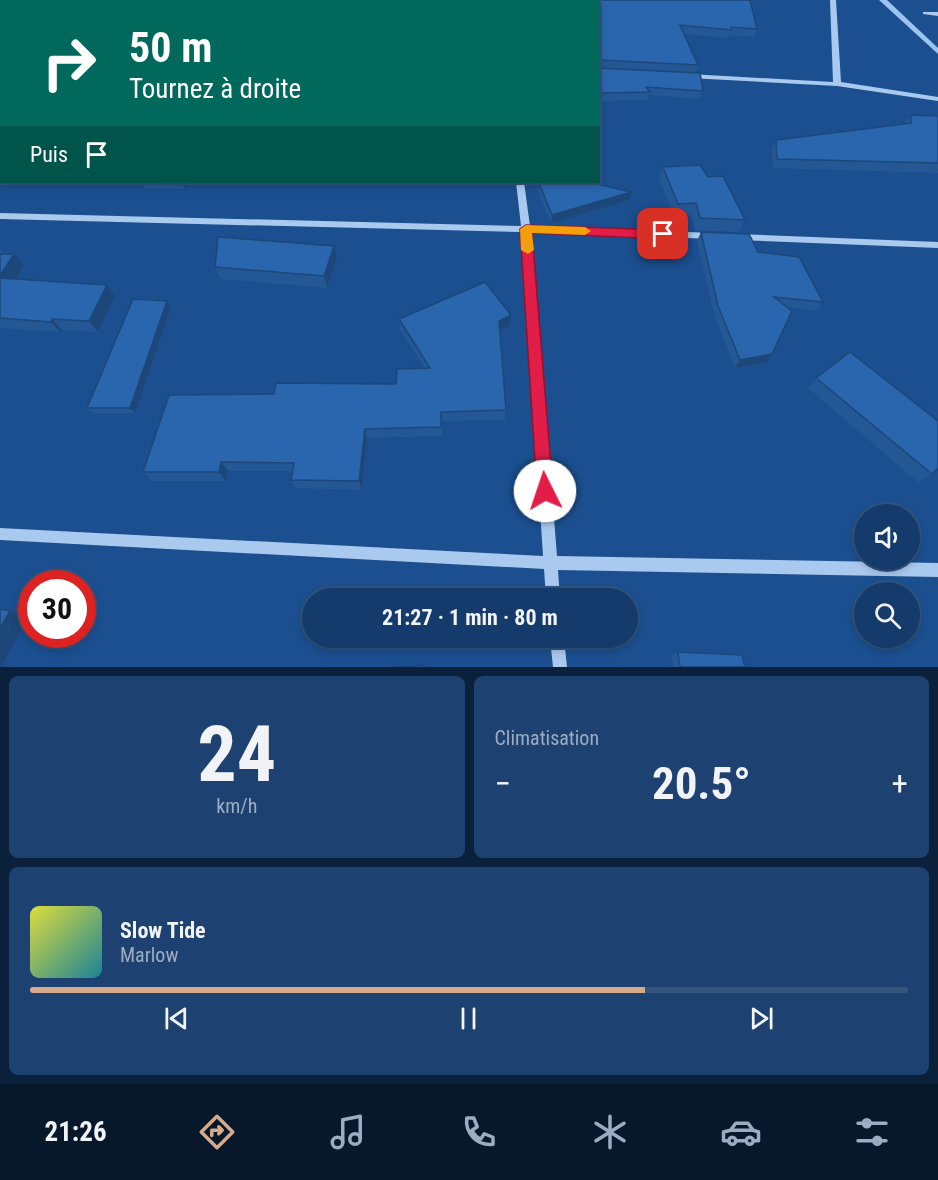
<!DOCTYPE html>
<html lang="fr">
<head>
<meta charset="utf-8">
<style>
  :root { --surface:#143b6b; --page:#1d4271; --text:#f1f3f6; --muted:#9dadc1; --line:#33557e; --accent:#d6ab8b }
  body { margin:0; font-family:"Roboto Condensed",sans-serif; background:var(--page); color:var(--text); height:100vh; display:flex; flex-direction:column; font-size:22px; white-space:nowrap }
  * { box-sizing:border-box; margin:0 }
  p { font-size:20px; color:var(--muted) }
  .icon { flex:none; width:33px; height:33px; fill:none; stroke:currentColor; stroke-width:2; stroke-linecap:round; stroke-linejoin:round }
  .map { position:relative; height:667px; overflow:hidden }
  .drawer { display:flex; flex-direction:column; gap:9px; padding:9px; background:#0b203b; flex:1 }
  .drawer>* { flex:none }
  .guide { position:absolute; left:0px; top:0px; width:600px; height:183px; box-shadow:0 3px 9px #0003,0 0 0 2px var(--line); background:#00695c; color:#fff; overflow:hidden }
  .tools { position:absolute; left:854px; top:504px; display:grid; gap:12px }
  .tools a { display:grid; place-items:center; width:66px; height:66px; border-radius:50%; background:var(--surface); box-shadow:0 3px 9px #0003,0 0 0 2px var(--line); font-size:30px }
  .speed { position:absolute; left:18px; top:570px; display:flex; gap:12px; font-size:30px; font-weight:700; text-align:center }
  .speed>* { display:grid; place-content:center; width:78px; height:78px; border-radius:50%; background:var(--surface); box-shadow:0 3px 9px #0003,0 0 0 2px var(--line); line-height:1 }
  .speed .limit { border:9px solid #d22; background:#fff; color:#111 }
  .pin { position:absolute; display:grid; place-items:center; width:51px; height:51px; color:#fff; margin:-26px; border-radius:12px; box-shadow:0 3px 9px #0006 }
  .me { position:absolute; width:66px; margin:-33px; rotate:356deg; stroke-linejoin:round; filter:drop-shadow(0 0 4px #0008) }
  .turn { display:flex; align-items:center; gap:21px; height:126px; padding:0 30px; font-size:27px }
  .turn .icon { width:78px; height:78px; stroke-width:2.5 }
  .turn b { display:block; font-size:42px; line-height:51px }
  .then { display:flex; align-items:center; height:57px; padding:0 30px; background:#0003; gap:12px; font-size:22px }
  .big { font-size:45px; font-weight:700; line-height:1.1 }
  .drawer .tile { flex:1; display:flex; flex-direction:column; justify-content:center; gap:9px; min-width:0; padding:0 21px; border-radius:9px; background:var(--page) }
  .drawer .dial { align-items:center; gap:0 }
  .dial b { font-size:78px; line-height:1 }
  .song { display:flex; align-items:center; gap:18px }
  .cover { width:72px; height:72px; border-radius:9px; background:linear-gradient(135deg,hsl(60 70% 55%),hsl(190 70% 35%)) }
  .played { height:6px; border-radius:3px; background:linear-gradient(90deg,var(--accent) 70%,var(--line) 70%) }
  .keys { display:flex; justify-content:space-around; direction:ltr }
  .heat { display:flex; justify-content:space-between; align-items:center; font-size:33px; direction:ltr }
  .drawer .tiles { flex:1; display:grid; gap:9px; grid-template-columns:1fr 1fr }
  .tile:last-child { grid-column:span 2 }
  .trip { position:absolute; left:302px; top:588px; width:336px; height:60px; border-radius:30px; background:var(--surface); box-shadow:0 3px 9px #0003,0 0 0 2px var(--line); font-weight:700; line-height:60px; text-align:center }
  .tab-bar { display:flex; height:96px; justify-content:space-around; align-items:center; background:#08182b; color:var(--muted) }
  .tab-bar .icon { width:42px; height:42px }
  .tab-bar .selected { color:var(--accent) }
  .tab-bar b { font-size:27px; color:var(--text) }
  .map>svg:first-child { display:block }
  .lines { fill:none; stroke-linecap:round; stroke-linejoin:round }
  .stream { fill:#9cc4f0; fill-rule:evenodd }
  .minor { fill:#a9c9ee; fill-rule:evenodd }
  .wall { fill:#245895 }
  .shaded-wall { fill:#1d4779 }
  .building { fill:#2a66ad; stroke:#1d4779; stroke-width:1.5 }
  .route { fill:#e11d48; stroke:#92132f; stroke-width:1.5 }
  .slow { fill:#f59e0b }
</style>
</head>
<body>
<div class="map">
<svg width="938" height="667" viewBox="0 0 938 667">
  <rect width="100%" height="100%" fill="#1b4f8f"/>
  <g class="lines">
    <path class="stream" d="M879 0H887L938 48V54Z"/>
    <path class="minor" d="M86 0H92L91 2H85Z
      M498 0H504V2H498Z
      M830 0H836L841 82 938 97V101L837 86 689 78 685 76 689 74 833 82Z
      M923 12H938V16L923 14Z
      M0 44H2V48H0Z
      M0 122H2V128H0Z
      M516 182H524L530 226 713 233 718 236 713 239 531 232 557 556 938 563V577L558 570 560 598H546L544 569 0 540V528L543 556 522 232 0 219V213L521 226Z
      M738 234 938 242V248L738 240 733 237Z
      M550 638H564L567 667H553Z"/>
  </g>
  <path class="wall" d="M598 2 757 29 754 37 729 35V38L684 34 698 65 696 73 703 91 700 99 649 95 648 100 598 101Z
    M911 115 938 116V173L773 168 772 149 776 140 905 123Z
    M663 167 708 177 745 220 739 232 695 230 691 215 674 216 659 179Z
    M142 182H188L185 189H146Z
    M539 183 597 184 631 192 629 200 551 223 538 191Z
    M701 232 758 252 823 302 817 311 787 307 772 354 767 362 735 368 714 314 697 241Z
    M0 249 4 254H14L24 266 15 279 107 285 115 296 98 332 62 330 60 332 0 328Z
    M337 258 327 288 221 279 215 267Z
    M171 307 135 413H93L87 408Z
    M399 319 510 326 499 331 506 410 505 420 442 421V436L367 438 362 490 296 488 291 480 293 471H228L226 481H152L143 472 274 394 396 384 425 369 400 330Z
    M816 378 932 474 919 483 808 388Z
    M678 652 745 667H673L671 656Z"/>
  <path class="shaded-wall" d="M182 182H188L185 189Z
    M631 192 629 200 551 223 552 215Z
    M334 246 337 258 327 288 324 276Z
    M14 254 24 266 9 289 0 279V276Z
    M107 285 115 296 98 332 89 321Z
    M167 301 171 307 135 413 130 408Z
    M511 315 510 326 498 331 499 321Z
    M52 319 62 330 60 332 51 322Z
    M772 354 767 362 735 368 740 360Z
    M365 429 367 438 362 490 359 481Z
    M221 462 228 471 226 481 219 472Z
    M10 611 28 618 1 667H0V628Z"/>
  <path class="building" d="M174 0H328L327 2H173Z
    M407 0H452L451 2H407Z
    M566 0H750L757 29 731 27V30L680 25 698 65 600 60 598 61V2H565Z
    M598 66 599 68 700 73 703 91 646 87 650 92 598 93Z
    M911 115 938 116V163L777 159 776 140 911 123Z
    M700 165 708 177 723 176 745 220 700 218 696 203 678 204 663 167Z
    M546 182H595L597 184 631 192 552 215 539 183Z
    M701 232 749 234 758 252 799 257 823 302 774 297 792 311 772 354 740 360 718 306Z
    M218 237 334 246 324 276 215 267Z
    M0 254H14L0 276Z
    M0 278 107 285 89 321 52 319 51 322 0 318Z
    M485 282 511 315 499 321 506 410 441 412V427L365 429 359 481 291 480 294 463 221 462 219 472H143L169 395 274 394 276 383 396 384 397 369 430 368 399 319Z
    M133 299 167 301 130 408H87Z
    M850 352 938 421V468L932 474 816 378Z
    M0 609 10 611 0 628Z
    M678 652 742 655 745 667H680Z
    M424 665V667H393Z"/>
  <path class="route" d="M526 225 663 230 669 234 663 239 532 233 553 491 551 497 545 499 539 497 537 491 520 229Z"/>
  <path class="slow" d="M526 225 585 227 591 231 585 235 532 233 534 250 528 254 521 250 520 229Z"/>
</svg>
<div class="tools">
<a><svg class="icon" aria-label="sound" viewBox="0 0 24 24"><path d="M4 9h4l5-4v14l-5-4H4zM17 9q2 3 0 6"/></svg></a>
<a><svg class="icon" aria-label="search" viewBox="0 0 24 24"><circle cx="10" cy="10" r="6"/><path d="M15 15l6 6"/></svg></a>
</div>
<div class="speed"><div class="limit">30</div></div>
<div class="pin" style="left:663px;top:234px;background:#d93025"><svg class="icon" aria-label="arrive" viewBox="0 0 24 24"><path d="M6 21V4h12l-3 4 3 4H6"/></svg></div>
<svg class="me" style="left:545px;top:491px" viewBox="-20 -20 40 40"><circle r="19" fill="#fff"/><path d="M0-13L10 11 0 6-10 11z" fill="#e11d48"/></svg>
<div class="trip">21:27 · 1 min · 80 m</div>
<div class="guide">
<div class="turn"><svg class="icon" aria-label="right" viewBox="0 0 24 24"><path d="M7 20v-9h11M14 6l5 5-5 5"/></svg><div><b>50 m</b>Tournez à droite</div></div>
<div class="then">Puis<svg class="icon" aria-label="arrive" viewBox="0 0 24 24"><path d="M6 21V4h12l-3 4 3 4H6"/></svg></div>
</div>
</div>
<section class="drawer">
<div class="tiles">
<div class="tile dial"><b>24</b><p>km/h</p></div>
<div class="tile"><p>Climatisation</p>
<div class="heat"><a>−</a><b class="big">20.5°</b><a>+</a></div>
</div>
<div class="tile">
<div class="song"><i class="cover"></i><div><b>Slow Tide</b><p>Marlow</p></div></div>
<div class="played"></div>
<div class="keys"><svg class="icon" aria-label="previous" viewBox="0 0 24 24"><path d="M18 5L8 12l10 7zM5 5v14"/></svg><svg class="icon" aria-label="pause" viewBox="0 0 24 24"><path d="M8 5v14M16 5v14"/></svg><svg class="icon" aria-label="next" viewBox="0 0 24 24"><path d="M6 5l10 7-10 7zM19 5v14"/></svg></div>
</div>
</div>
</section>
<nav class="tab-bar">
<b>21:26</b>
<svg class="icon selected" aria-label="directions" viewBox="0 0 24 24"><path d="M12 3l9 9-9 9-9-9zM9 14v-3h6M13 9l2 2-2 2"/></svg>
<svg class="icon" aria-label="music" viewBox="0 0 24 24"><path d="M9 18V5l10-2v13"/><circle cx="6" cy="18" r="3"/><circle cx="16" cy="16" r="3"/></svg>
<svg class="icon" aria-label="phone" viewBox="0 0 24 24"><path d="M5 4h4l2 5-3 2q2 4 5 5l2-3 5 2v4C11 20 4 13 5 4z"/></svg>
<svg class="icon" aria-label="climate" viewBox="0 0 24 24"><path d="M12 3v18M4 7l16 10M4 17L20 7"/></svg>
<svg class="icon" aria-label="car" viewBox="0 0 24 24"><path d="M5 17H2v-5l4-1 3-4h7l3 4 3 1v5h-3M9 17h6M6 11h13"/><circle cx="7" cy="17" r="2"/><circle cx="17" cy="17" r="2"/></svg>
<svg class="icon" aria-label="filters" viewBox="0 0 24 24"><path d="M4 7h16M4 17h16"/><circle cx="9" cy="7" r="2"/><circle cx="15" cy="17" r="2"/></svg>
</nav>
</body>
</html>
